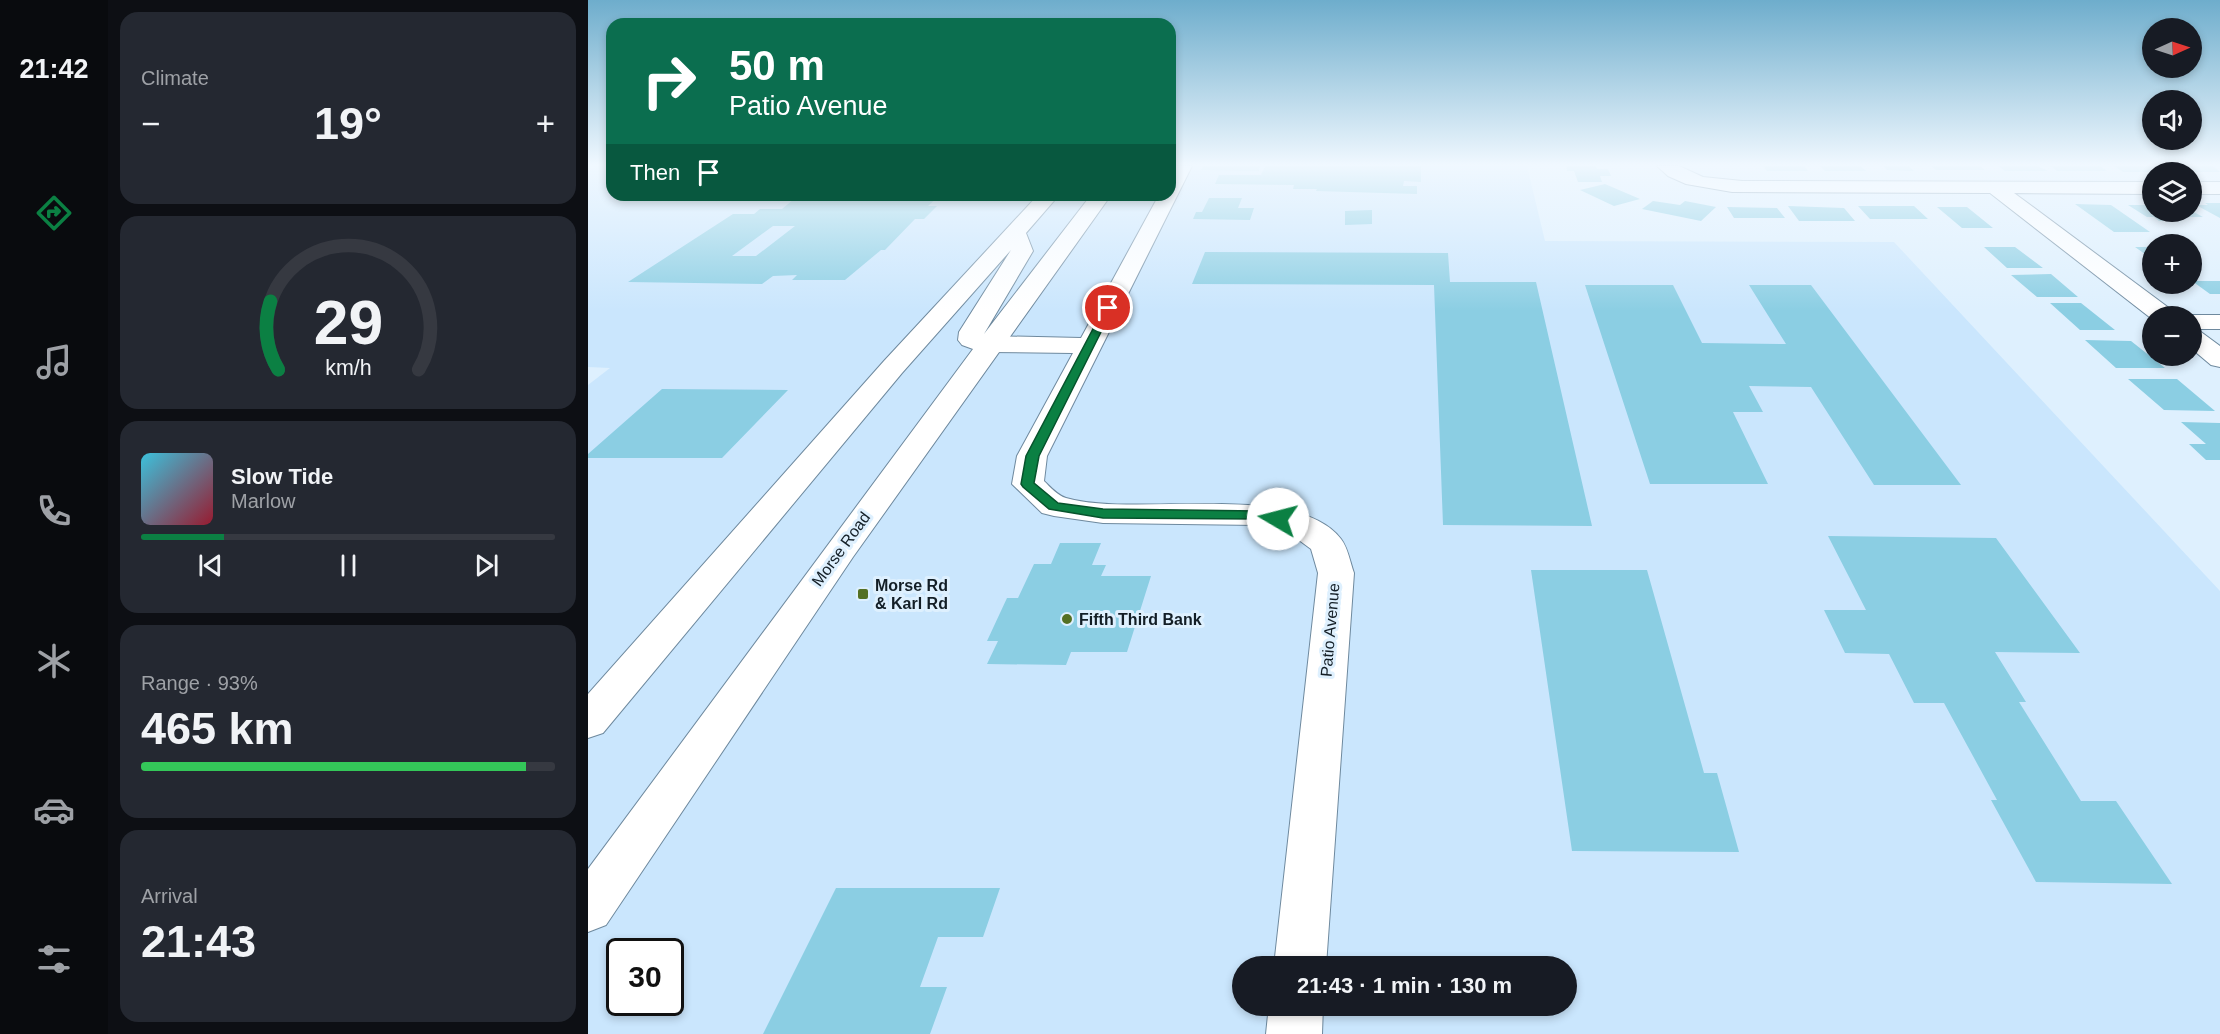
<!DOCTYPE html>
<html lang="en">
<head>
<meta charset="utf-8">
<style>
  :root { --surface:#171b24; --page:#242831; --text:#f1f3f6; --muted:#9ea1a6; --line:#363941; --accent:#0b8043 }
  body { margin:0; font-family:Arial,sans-serif; background:var(--page); color:var(--text); height:100vh; display:flex; flex-direction:column; font-size:22px; white-space:nowrap }
  * { box-sizing:border-box; margin:0 }
  p { font-size:20px; color:var(--muted) }
  .icon { flex:none; width:33px; height:33px; fill:none; stroke:currentColor; stroke-width:2; stroke-linecap:round; stroke-linejoin:round }
  .map { position:relative; flex:1; overflow:hidden }
  .side { display:flex; flex-direction:column; gap:12px; padding:12px; background:#0d0f14; width:480px }
  .side>* { flex:none }
  .top-card { position:absolute; left:18px; top:18px; width:570px; height:183px; border-radius:18px; box-shadow:0 3px 9px #0003; background:#0b6e4f; color:#fff; overflow:hidden }
  .needle { width:39px; rotate:87deg }
  .fabs { position:absolute; left:1554px; top:18px; display:grid; gap:12px }
  .fabs a { display:grid; place-items:center; width:60px; height:60px; border-radius:50%; background:var(--surface); box-shadow:0 3px 9px #0003; font-size:30px }
  .speed { position:absolute; left:18px; top:938px; display:flex; gap:12px; font-size:30px; font-weight:700; text-align:center }
  .speed>* { display:grid; place-content:center; width:78px; height:78px; border-radius:50%; background:var(--surface); box-shadow:0 3px 9px #0003; line-height:1 }
  .speed .limit { border:3px solid #111; border-radius:9px; background:#fff; color:#111 }
  .pin { position:absolute; display:grid; place-items:center; width:51px; height:51px; color:#fff; margin:-26px; border:3px solid #fff; border-radius:50%; box-shadow:0 2px 6px #0007 }
  .me { position:absolute; width:66px; margin:-33px; rotate:278deg; stroke-linejoin:round; filter:drop-shadow(0 0 4px #0008) }
  .turn { display:flex; align-items:center; gap:21px; height:126px; padding:0 24px; font-size:27px }
  .turn .icon { width:78px; height:78px; stroke-width:2.5 }
  .turn b { display:block; font-size:42px; line-height:51px }
  .then { display:flex; align-items:center; height:57px; padding:0 24px; background:#0003; gap:12px; font-size:22px }
  .big { font-size:45px; font-weight:600; line-height:1.1 }
  .side .widget { flex:1; display:flex; flex-direction:column; justify-content:center; gap:9px; min-width:0; padding:0 21px; border-radius:18px; background:var(--page) }
  .side .dial { align-items:center; gap:0 }
  .dial svg { height:156px; overflow:visible; fill:none; stroke:var(--line); stroke-width:7; stroke-linecap:round; text-anchor:middle }
  .dial text { fill:var(--text); stroke:none }
  .song { display:flex; align-items:center; gap:18px }
  .cover { width:72px; height:72px; border-radius:9px; background:linear-gradient(135deg,hsl(190 70% 55%),hsl(350 70% 35%)) }
  .played { height:6px; border-radius:3px; background:linear-gradient(90deg,var(--accent) 20%,var(--line) 20%) }
  .keys { display:flex; justify-content:space-around; direction:ltr }
  .heat { display:flex; justify-content:space-between; align-items:center; font-size:33px; direction:ltr }
  .charge { height:9px; border-radius:4px; background:linear-gradient(90deg,#34c759 93%,var(--line) 0) }
  .trip { position:absolute; left:644px; top:956px; width:345px; height:60px; border-radius:30px; background:var(--surface); box-shadow:0 3px 9px #0003; font-weight:600; line-height:60px; text-align:center }
  main { display:flex; flex:1; min-height:0 }
  .tab-bar { display:flex; flex-direction:column; width:108px; justify-content:space-around; align-items:center; background:#090b0e; color:var(--muted) }
  .tab-bar .icon { width:42px; height:42px }
  .tab-bar .current { color:var(--accent) }
  .tab-bar b { font-size:27px; color:var(--text) }
  .map>svg:first-child { display:block }
  .built { fill:#cae6fd; fill-rule:evenodd }
  .building { fill:#8bcee3; fill-rule:evenodd }
  .lines { fill:none; stroke-linecap:round; stroke-linejoin:round }
  .street-casing { stroke:#6e899e; stroke-width:2 }
  .primary-casing { stroke:#6e899e; stroke-width:2 }
  .street { fill:#fff; fill-rule:evenodd }
  .primary { fill:#fff; fill-rule:evenodd }
  .route { fill:#0b8043; stroke:#07532c; stroke-width:1.5 }
  .poi-dot { fill:#547023; stroke:#def0fe; stroke-width:2 }
  .labels { text-anchor:middle; dominant-baseline:central; stroke-width:6; stroke-linejoin:round; paint-order:stroke }
  .street-label { font-size:16px; fill:#131e26; stroke:#def0fe }
  .poi-label { font-size:16px; font-weight:bold; fill:#131e26; stroke:#def0fe; text-anchor:start }
</style>
</head>
<body>
<main>
<nav class="tab-bar">
<b>21:42</b>
<svg class="icon current" aria-label="directions" viewBox="0 0 24 24"><path d="M12 3l9 9-9 9-9-9zM9 14v-3h6M13 9l2 2-2 2"/></svg>
<svg class="icon" aria-label="music" viewBox="0 0 24 24"><path d="M9 18V5l10-2v13"/><circle cx="6" cy="18" r="3"/><circle cx="16" cy="16" r="3"/></svg>
<svg class="icon" aria-label="phone" viewBox="0 0 24 24"><path d="M5 4h4l2 5-3 2q2 4 5 5l2-3 5 2v4C11 20 4 13 5 4z"/></svg>
<svg class="icon" aria-label="climate" viewBox="0 0 24 24"><path d="M12 3v18M4 7l16 10M4 17L20 7"/></svg>
<svg class="icon" aria-label="car" viewBox="0 0 24 24"><path d="M5 17H2v-5l4-1 3-4h7l3 4 3 1v5h-3M9 17h6M6 11h13"/><circle cx="7" cy="17" r="2"/><circle cx="17" cy="17" r="2"/></svg>
<svg class="icon" aria-label="filters" viewBox="0 0 24 24"><path d="M4 7h16M4 17h16"/><circle cx="9" cy="7" r="2"/><circle cx="15" cy="17" r="2"/></svg>
</nav>
<section class="side">
<div class="widget"><p>Climate</p>
<div class="heat"><a>−</a><b class="big">19°</b><a>+</a></div>
</div>
<div class="widget dial"><svg viewBox="0 0 100 80">
<path d="M14 69A42 42 0 1 1 86 69"/>
<path d="M14 69A42 42 0 0 1 10 34" stroke="#0b8043"/>
<text x="50" y="56" font-size="32" font-weight="700">29</text>
<text x="50" y="72" font-size="11">km/h</text>
</svg></div>
<div class="widget">
<div class="song"><i class="cover"></i><div><b>Slow Tide</b><p>Marlow</p></div></div>
<div class="played"></div>
<div class="keys"><svg class="icon" aria-label="previous" viewBox="0 0 24 24"><path d="M18 5L8 12l10 7zM5 5v14"/></svg><svg class="icon" aria-label="pause" viewBox="0 0 24 24"><path d="M8 5v14M16 5v14"/></svg><svg class="icon" aria-label="next" viewBox="0 0 24 24"><path d="M6 5l10 7-10 7zM19 5v14"/></svg></div>
</div>
<div class="widget"><p>Range · 93%</p><b class="big">465 km</b><div class="charge"></div></div>
<div class="widget"><p>Arrival</p><b class="big">21:43</b></div>
</section>
<div class="map">
<svg width="1632" height="1034" viewBox="0 0 1632 1034">
  <rect width="100%" height="100%" fill="#def0fe"/>
  <path class="built" d="M9 166H24V195H582V166H939L957 241 1306 242 1632 591V1034H0V385L22 368 0 367V171ZM32 951H82V1002H32ZM654 966H978V1005H654Z"/>
  <path class="building" d="M615 166H672L671 171 613 170Z
    M677 166H833V182L816 181 815 186H829V194L728 191 729 189H705L706 185 627 184 631 175H673Z
    M978 166H1008L1009 169H1020L1023 176H1012L1014 182H990L986 171H979Z
    M1175 166H1216L1220 171H1179Z
    M1232 166H1273L1278 171H1237Z
    M1295 166H1321L1326 171 1299 170Z
    M1343 166H1392L1397 170H1348Z
    M1410 166H1450L1460 171H1417Z
    M1462 166H1512L1519 171H1469Z
    M1526 166H1567L1576 172H1535Z
    M1579 166H1625L1632 172H1589Z
    M1017 184 1052 199 1026 206 992 190Z
    M259 195 255 199 352 195 340 206H349L336 219H327L297 250H293L257 280H204L209 275 185 276 174 284 40 282 145 214H166L172 209H194L206 199H220L223 196ZM185 226H207L168 256H144Z
    M621 198H654L650 208H666L662 220 605 219 608 212H614Z
    M1065 201 1092 205 1097 201 1128 207 1113 221 1054 209Z
    M1617 203H1632V218L1608 205H1620Z
    M1487 204 1523 205 1562 232H1526Z
    M1540 205H1564V212L1604 211 1615 217H1588L1594 221H1571L1566 217H1559Z
    M1200 206 1256 208 1267 221H1211Z
    M1270 206H1326L1340 219H1282Z
    M1139 207 1189 208 1197 218H1146Z
    M1349 207H1379L1405 228H1374Z
    M784 210V224L757 225V211Z
    M1396 247H1427L1455 268H1419Z
    M1547 247H1564V259Z
    M617 252 860 253 862 282H948L1004 526 855 525 846 285 604 284Z
    M1463 274 1490 297H1449L1423 275Z
    M1604 281H1632V294H1622Z
    M997 285H1085L1114 343 1198 344 1161 285H1223L1373 485H1286L1223 387 1161 386 1175 412H1145L1180 484H1062Z
    M1462 303H1493L1527 330H1492Z
    M1497 340 1543 341 1577 368H1528Z
    M1540 379H1589L1627 411 1576 410Z
    M74 389 200 390 134 458H0V454Z
    M1593 422 1632 423V460H1618L1601 444H1618Z
    M1240 536 1408 538 1492 653 1407 652 1438 702H1431L1493 801H1528L1584 884 1448 882 1403 800H1409L1356 703H1326L1301 654 1257 653 1236 610H1278Z
    M472 543H513L504 565H518L513 576H563L539 652H483L478 665 399 664 410 641H399L419 598H430L446 564H463Z
    M943 570H1059L1116 773H1129L1151 852 984 851Z
    M248 888H412L395 937H350L332 987H359L342 1034H175Z"/>
  <g class="lines">
    <defs>
      <path id="street" d="M586 166H604L459 456 456 481C462 487 470 496 478 498 545 518 708 480 753 539 760 548 762 562 766 573L738 966H686L730 573 723 549 700 532 670 525 515 523 466 516 454 513 424 484 429 456 485 353 400 352 391 349 387 344 391 339 400 336 493 338 571 195H582V174Z
        M1069 166H1091L1115 177 1154 181 1564 182V194L1426 193 1585 311 1588 316H1564V319L1402 193 1144 192 1098 184 1080 176Z
        M1604 182H1632V194H1604Z
        M1604 315H1632V329H1604V316H1596Z
        M1604 329 1613 332 1632 346V367L1623 365 1604 349Z
        M681 1005H735L734 1034H678Z"/>
      <path id="primary" d="M450 195H471L438 233 445 251 396 334 503 195H523L265 557 18 925 0 932V869L385 349 374 345 370 340 371 332 423 250 314 373 15 733 0 738V694L296 361Z"/>
    </defs>
    <use href="#street" class="street-casing"/>
    <use href="#primary" class="primary-casing"/>
    <use href="#street" class="street"/>
    <use href="#primary" class="primary"/>
  </g>
  <linearGradient id="sky" x2="0" y2="1"><stop stop-color="#6eadcc"/><stop offset="0.53" stop-color="#f0f8ff"/><stop offset="1" stop-color="#f0f8ff" stop-opacity="0"/></linearGradient>
  <rect width="1632" height="311" fill="url(#sky)"/>
  <path class="route" d="M520 305 525 308 451 456 446 483 470 503 515 509 670 511 695 517 697 519 695 522 670 519 515 518 461 509 435 487 433 484 438 456 516 308Z"/>
  <g class="poi-dot">
    <rect x="269" y="588" width="12" height="12" rx="3"/>
    <circle cx="479" cy="619" r="6"/>
  </g>
  <g class="labels">
    <g class="street-label">
      <text transform="translate(253 549) rotate(-54)">Morse Road</text>
      <text transform="translate(742 630) rotate(-85)">Patio Avenue</text>
    </g>
    <g class="poi-label">
      <text x="287" y="585">Morse Rd<tspan x="287" dy="18">&amp; Karl Rd</tspan></text>
      <text x="491" y="619">Fifth Third Bank</text>
    </g>
  </g>
</svg>
<div class="fabs">
<a><svg class="needle" viewBox="-14 -14 28 28"><path d="M0-13l5 13h-10z" fill="#e53935"/><path d="M0 13l5-13h-10z" fill="#9ea1a6"/></svg></a>
<a><svg class="icon" aria-label="sound" viewBox="0 0 24 24"><path d="M4 9h4l5-4v14l-5-4H4zM17 9q2 3 0 6"/></svg></a>
<a><svg class="icon" aria-label="layers" viewBox="0 0 24 24"><path d="M12 4l9 5-9 5-9-5zM3 14l9 5 9-5"/></svg></a>
<a>+</a>
<a>−</a>
</div>
<div class="speed"><div class="limit">30</div></div>
<div class="pin" style="left:520px;top:308px;background:#d93025"><svg class="icon" aria-label="arrive" viewBox="0 0 24 24"><path d="M6 21V4h12l-3 4 3 4H6"/></svg></div>
<svg class="me" style="left:690px;top:519px" viewBox="-20 -20 40 40"><circle r="19" fill="#fff"/><path d="M0-13L10 11 0 6-10 11z" fill="#0b8043"/></svg>
<div class="trip">21:43 · 1 min · 130 m</div>
<div class="top-card">
<div class="turn"><svg class="icon" aria-label="right" viewBox="0 0 24 24"><path d="M7 20v-9h11M14 6l5 5-5 5"/></svg><div><b>50 m</b>Patio Avenue</div></div>
<div class="then">Then<svg class="icon" aria-label="arrive" viewBox="0 0 24 24"><path d="M6 21V4h12l-3 4 3 4H6"/></svg></div>
</div>
</div>
</main>
</body>
</html>
